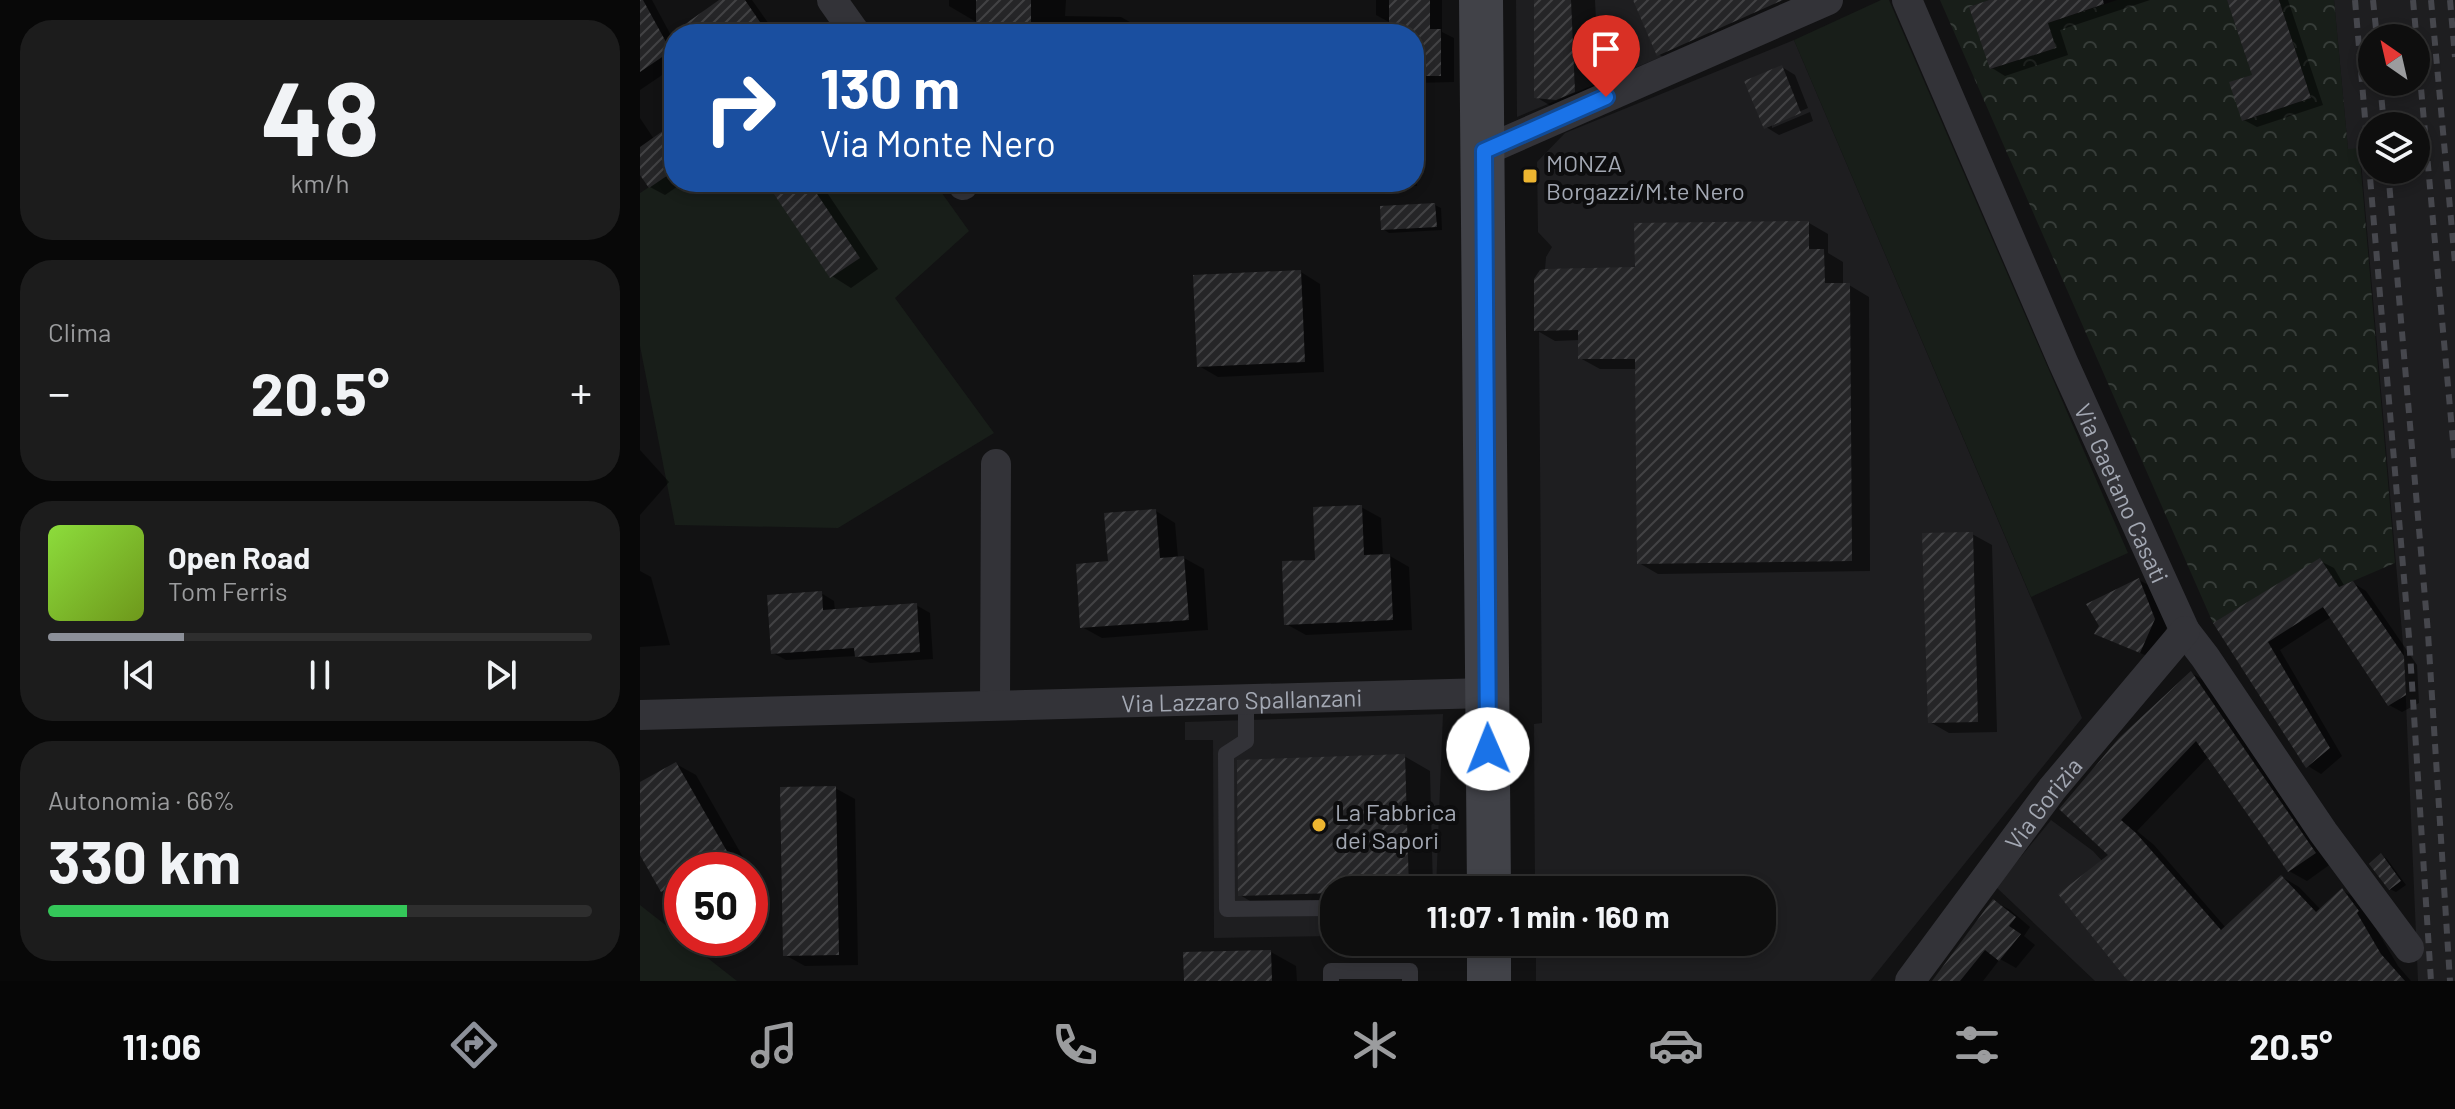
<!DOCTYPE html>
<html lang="it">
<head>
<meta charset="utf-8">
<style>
  :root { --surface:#0e0e0e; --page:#1c1c1c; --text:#f1f3f6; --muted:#9b9c9e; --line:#2e2e2e; --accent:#8c9099 }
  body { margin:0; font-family:Barlow,sans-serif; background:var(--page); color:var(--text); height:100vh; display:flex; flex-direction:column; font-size:30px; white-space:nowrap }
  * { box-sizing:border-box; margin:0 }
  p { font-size:26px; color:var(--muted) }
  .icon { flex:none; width:44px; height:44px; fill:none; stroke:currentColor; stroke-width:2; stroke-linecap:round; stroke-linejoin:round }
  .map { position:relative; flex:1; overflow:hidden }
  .panel { display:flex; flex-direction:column; gap:20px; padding:20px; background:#080808; width:640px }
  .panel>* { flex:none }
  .guide { position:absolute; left:24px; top:24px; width:760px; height:168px; border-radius:32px; box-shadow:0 4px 12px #0003,0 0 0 2px var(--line); background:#1a4fa0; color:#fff; overflow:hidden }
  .needle { width:52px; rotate:326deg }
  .fabs { position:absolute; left:1718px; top:24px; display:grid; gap:16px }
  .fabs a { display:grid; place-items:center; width:72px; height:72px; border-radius:50%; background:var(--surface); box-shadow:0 4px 12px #0003,0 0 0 2px var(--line); font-size:40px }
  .speed { position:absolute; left:24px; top:852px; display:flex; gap:16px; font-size:40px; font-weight:700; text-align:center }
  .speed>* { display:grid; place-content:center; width:104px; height:104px; border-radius:50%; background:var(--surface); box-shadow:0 4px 12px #0003,0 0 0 2px var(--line); line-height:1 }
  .speed .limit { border:12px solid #d22; background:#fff; color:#111 }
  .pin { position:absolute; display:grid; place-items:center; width:68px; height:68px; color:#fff; margin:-82px -34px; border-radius:50% 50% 50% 0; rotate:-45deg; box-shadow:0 0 8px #0007 }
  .pin .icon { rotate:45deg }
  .me { position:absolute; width:88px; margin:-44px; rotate:359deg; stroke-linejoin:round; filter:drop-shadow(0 0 6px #0008) }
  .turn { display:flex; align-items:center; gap:28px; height:168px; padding:0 24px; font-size:36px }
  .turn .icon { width:104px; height:104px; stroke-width:2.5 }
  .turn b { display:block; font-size:56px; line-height:68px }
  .big { font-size:60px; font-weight:700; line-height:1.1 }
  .panel .tile { flex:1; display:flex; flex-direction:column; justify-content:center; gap:12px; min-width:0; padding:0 28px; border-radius:32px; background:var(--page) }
  .panel .dial { align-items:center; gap:0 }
  .dial b { font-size:104px; line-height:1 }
  .song { display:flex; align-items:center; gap:24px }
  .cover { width:96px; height:96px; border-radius:12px; background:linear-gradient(135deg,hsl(90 70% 55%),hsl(80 70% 35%)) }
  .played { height:8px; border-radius:4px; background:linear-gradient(90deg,var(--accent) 25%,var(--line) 25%) }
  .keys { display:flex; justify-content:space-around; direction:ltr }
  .heat { display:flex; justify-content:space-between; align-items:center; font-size:44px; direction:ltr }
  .charge { height:12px; border-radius:6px; background:linear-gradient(90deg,#34c759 66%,var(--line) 0) }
  .trip { position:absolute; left:680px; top:876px; width:456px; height:80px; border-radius:32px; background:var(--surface); box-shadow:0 4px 12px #0003,0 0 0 2px var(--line); font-weight:700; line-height:80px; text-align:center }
  .menu { display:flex; height:128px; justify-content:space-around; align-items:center; background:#060606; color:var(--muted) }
  .menu .icon { width:56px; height:56px }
  .menu .selected { color:var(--accent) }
  .menu b { font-size:36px; color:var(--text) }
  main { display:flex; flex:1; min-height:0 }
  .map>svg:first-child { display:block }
  .built { fill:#1e1e20; fill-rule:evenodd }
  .green { fill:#181e19 }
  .forest { fill:url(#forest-crowns) }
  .shadow { fill:#0007 }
  .building { fill:url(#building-hatch) }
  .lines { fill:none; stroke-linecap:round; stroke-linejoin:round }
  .service { stroke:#333338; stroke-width:16 }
  .minor { stroke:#333338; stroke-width:30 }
  .secondary { stroke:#414248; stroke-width:44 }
  .rail { stroke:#46474d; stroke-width:6; stroke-dasharray:10 8; stroke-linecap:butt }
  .route-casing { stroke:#114b97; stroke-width:20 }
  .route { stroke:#1a73e8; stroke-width:14 }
  .poi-dot { fill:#edb530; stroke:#0d0d0e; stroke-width:3 }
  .labels { text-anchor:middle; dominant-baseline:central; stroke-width:8; stroke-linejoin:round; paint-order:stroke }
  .poi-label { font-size:24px; fill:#a3a8b3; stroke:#0d0d0e; text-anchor:start }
  .street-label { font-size:24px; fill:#a3a8b3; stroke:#0d0d0e }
</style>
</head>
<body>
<main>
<section class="panel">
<div class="tile dial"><b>48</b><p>km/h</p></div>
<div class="tile"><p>Clima</p>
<div class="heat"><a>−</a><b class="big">20.5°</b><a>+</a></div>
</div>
<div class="tile">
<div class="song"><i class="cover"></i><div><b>Open Road</b><p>Tom Ferris</p></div></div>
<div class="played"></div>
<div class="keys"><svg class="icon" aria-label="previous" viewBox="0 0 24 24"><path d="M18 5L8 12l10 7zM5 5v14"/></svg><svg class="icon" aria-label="pause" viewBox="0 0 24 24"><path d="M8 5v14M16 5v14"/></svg><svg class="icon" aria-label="next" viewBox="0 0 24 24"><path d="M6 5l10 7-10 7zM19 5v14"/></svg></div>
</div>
<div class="tile"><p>Autonomia · 66%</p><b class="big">330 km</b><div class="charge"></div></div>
</section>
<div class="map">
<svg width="1815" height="981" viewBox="0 0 1815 981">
  <defs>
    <pattern id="forest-crowns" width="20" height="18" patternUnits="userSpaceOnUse" patternTransform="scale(2)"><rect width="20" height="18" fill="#181e19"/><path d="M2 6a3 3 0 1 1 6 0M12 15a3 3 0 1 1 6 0" fill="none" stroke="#363c38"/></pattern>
    <pattern id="building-hatch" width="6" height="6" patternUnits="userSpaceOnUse" patternTransform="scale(2)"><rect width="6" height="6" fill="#252527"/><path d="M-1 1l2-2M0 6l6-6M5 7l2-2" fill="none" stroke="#424244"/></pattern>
  </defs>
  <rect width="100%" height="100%" fill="#121213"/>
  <path class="built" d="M876 0H1158L877 117Z
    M1694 0H1815V981H1778L1764 656 1720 149H1708ZM1732 38H1776V82H1732ZM1732 126H1776V170H1732Z
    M1154 40 1442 718 1230 981H896V942H1122V890H895L894 724 902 723 899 331H894V284L897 274 905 269 906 257 912 247 898 232 897 162 925 133Z
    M803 714 796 890H694V936L574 938 573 740H545V722Z
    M1411 820 1453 851 1572 981H1455L1356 887Z"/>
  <path class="green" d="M1241 0H1249L1488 553 1391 597 1154 40Z
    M34 171V182H294L329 231 255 298 354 433 198 528 35 525 0 346V193Z
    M0 905 97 981H0Z"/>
  <path class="forest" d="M1300 0H1349L1329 7 1351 69 1415 48 1408 23 1477 0H1587L1612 75 1603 121 1671 98 1639 0H1694L1708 149 1719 148 1755 563 1699 587 1680 559 1573 623Z"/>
  <path class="shadow" d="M0 0H12L34 41V67L0 90Z
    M83 0H112L136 34H35Z
    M309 0H426L425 16 481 17 511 34H338V23L309 6Z
    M736 0H802V32L814 38V82L774 83V34H751L749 22 736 15Z
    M896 0H955L960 106 921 112 896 97Z
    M996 0H1201L1044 69 1018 54Z
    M1356 0H1510L1420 30 1428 55 1365 76 1352 68Z
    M1589 0H1648L1683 105 1617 127 1604 120 1614 77Z
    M1142 67 1155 75 1168 108 1132 123V128L1170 112 1173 121 1139 135 1126 127Z
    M0 118 14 139 34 126V182H44L25 195 10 187 0 172Z
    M774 120 777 121V186L571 187 562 182H774Z
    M129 182H180L238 269 211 288 192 276Z
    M795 205 801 208 802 230 749 233 743 229Z
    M1169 223 1188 234V253L1203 262V285H1209L1229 297 1230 571 1018 574 999 563 997 369H960L940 358V340L915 341 896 330 997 269Z
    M661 272 680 284 684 372 578 377 559 366Z
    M0 450 29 482 0 515Z
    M721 507 741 518 743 556H750L769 567 772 630 666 635 646 624 677 562Z
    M516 511 535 523 538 558H544L564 569 568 630 462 638 442 627 470 563Z
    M1332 534 1352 545 1357 732 1309 733 1290 722Z
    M1680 561 1694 568 1705 587 1713 583 1726 591 1777 665 1779 703 1762 712 1749 705 1691 617 1640 650 1702 756 1681 774 1668 766 1576 623Z
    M0 571 11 577 30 645 0 647Z
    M1499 580 1512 587 1527 627 1514 659 1457 634Z
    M181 593 194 601 195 611 276 605 290 613 293 659 230 663 216 656 146 660 133 653Z
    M1551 673 1569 683 1692 863 1667 881 1649 871 1569 756 1497 831 1514 845 1586 928 1642 877 1659 887 1681 910 1702 890 1720 901 1758 966 1771 981H1491L1472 855 1422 809Z
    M764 756 790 771 793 890H694V907L625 910 600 895Z
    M36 764 56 775 107 864 97 870H42V902L22 890 0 851V785Z
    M195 788 215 799 218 965 165 966 145 955Z
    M1741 855 1747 859 1766 885 1756 892 1750 889Z
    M1354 901 1370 910 1390 927 1384 936 1395 945 1376 968 1360 959 1343 981H1298Z
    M631 952 656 966 657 981H546Z"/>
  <path class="building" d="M0 0H3L31 51 0 72Z
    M79 0H105L120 22 103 34H31Z
    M336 0H391V34H336Z
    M749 0H790V29H801V76H774V34H749Z
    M894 0H931L935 92 916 100 894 98Z
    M993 0H1143L1017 56Z
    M1349 0H1463L1464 4 1408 23 1416 48 1350 69 1329 7Z
    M1587 0H1639L1671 98 1602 121 1589 82 1612 75Z
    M1142 65 1161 113 1124 129 1104 81Z
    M34 123V171L9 188 0 175V147Z
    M126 182H169L220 258 190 278Z
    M795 203 797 227 741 230 740 206Z
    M1169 221V249H1184L1185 283H1210L1212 561 997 564 995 359H938V330L894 331V279L900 270 905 269 995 267 994 223Z
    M661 270 665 362 557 367 553 275Z
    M722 505 724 555 750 554 753 620 644 625 642 561 675 560 673 507Z
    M516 509 520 558 544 556 549 620 440 628 436 564 468 561 464 513Z
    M1333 532 1338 722 1288 723 1282 533Z
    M1680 558 1699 587 1713 581 1764 656 1766 695 1748 706 1683 607 1628 642 1690 748 1666 768 1573 623Z
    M1499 578 1515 619 1500 653 1454 634 1459 626 1446 604Z
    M182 591 183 610 277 603 280 652 215 657 214 648 131 654 127 595Z
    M1551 671 1676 853 1648 872 1556 741 1481 820 1496 833 1581 930 1641 875 1676 912 1702 888 1719 911 1717 913 1741 954 1765 981H1488L1418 894 1468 855 1419 809 1479 738Z
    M765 754 769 890H694V893L598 896 597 760Z
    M36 762 88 853 59 870H42V880L21 892 0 855V782Z
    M196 786 199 955 143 956 140 787Z
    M1741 853 1761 881 1749 890 1729 864Z
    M1353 899 1376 917 1369 926 1381 934 1359 961 1345 950 1320 981H1292Z
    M631 950 632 981H544L543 952Z"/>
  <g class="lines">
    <path class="service" d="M606 700V741L586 754 587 909 694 908
      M691 981V971H770V981"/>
    <g class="minor">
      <path d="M192 0 216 34"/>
      <path id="s1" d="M1267 0 1423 362 1545 631 1565 657 1683 832 1769 948"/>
      <path d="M844 151 1188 0"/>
      <path d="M321 182 323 185"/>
      <path d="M355 705 356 464"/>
      <path id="s2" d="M0 715 847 693"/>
      <path id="s3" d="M1270 981 1412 789 1545 631"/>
    </g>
    <path class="secondary" d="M841 0 849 890
      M849 942V981"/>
    <path class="rail" d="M1715 0 1769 637 1791 981
      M1733 0 1737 38
      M1773 0 1815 463
      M1791 0 1815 263
      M1810 0 1815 57
      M1740 82 1744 126
      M1748 170 1788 633 1810 981"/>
  </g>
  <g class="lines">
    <defs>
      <path id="route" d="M848 749 844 151 966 97"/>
    </defs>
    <use href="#route" class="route-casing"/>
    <use href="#route" class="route"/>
  </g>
  <g class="poi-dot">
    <rect x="882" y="168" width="16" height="16" rx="4"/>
    <circle cx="679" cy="825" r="8"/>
  </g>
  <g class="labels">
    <g class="poi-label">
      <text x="906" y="162">MONZA<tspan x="906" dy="28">Borgazzi/M.te Nero</tspan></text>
      <text x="695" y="811">La Fabbrica<tspan x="695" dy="28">dei Sapori</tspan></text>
    </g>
    <g class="street-label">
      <text stroke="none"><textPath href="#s1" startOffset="538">Via Gaetano Casati</textPath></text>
      <text stroke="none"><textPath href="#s2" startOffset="602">Via Lazzaro Spallanzani</textPath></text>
      <text stroke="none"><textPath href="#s3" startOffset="222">Via Gorizia</textPath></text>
    </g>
  </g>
</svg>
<div class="fabs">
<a><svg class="needle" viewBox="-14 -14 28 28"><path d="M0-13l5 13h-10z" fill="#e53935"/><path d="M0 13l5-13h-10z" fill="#9b9c9e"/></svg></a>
<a><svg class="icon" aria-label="layers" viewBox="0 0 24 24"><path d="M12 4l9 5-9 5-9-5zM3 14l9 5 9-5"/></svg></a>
</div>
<div class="speed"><div class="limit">50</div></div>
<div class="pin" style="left:966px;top:97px;background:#d93025"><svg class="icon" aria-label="arrive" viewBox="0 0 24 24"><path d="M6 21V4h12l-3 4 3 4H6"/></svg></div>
<svg class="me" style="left:848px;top:749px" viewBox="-20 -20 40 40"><circle r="19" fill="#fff"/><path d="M0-13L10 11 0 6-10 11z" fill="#1a73e8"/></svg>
<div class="trip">11:07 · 1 min · 160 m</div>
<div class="guide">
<div class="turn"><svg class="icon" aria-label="right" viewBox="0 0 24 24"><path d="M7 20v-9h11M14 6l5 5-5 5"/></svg><div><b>130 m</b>Via Monte Nero</div></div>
</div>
</div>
</main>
<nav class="menu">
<b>11:06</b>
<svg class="icon selected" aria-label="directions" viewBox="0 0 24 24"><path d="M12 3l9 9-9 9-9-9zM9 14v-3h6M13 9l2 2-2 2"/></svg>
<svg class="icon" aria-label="music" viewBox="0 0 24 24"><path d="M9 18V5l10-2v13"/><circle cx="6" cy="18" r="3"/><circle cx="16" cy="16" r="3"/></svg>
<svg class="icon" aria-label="phone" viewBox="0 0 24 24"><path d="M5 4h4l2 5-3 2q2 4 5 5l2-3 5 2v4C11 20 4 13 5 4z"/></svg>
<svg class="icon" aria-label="climate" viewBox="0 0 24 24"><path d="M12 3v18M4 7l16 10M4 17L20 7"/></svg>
<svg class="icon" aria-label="car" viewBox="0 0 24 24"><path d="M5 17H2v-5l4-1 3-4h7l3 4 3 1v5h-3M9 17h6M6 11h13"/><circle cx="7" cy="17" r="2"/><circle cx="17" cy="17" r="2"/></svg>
<svg class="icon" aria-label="filters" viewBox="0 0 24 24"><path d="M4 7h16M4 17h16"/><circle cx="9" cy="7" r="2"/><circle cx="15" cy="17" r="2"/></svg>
<b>20.5°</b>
</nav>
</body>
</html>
